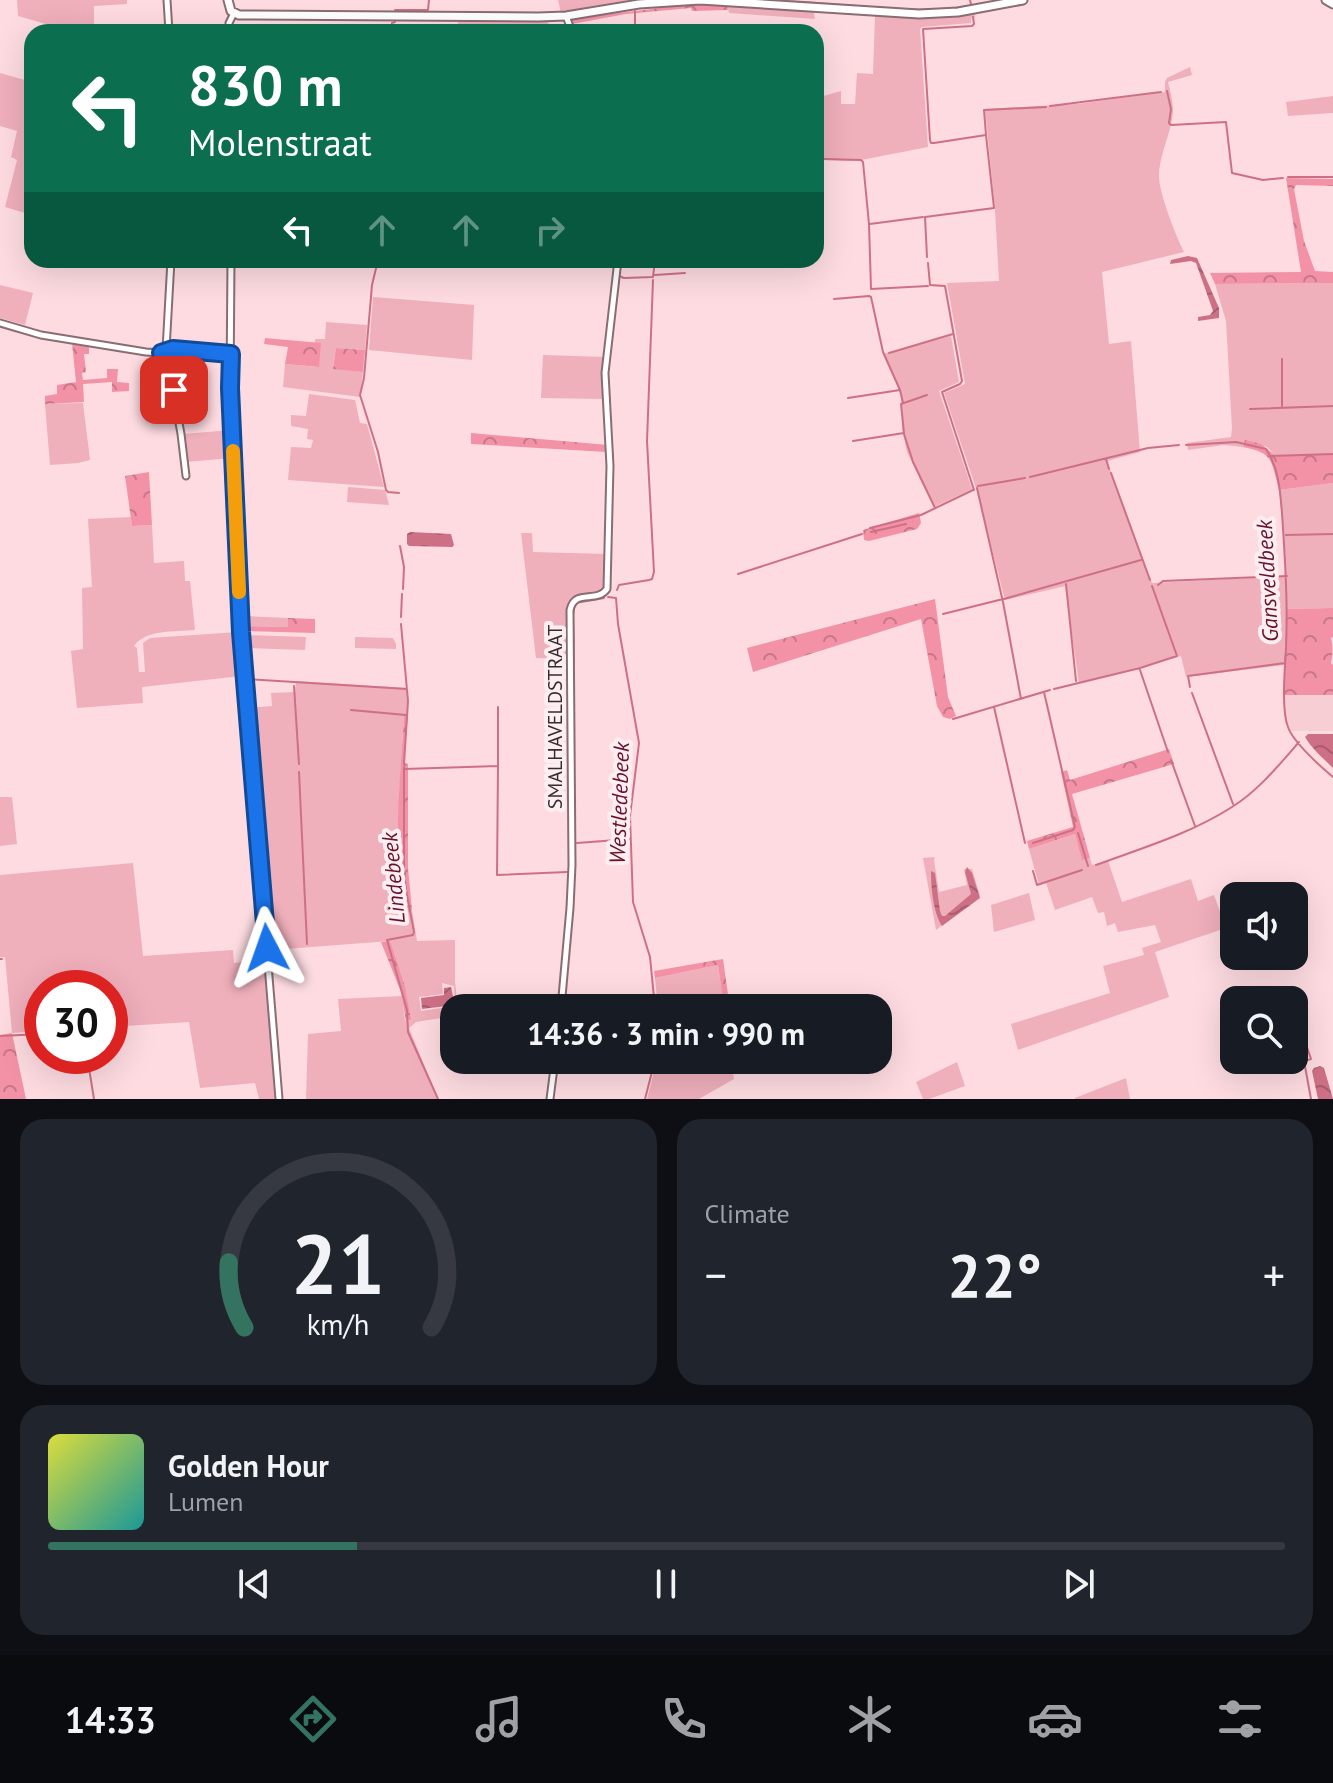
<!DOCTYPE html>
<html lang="en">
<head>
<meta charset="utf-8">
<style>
  :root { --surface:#171b24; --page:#20242c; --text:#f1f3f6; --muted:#9ea1a6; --line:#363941; --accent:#347360 }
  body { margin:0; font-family:"PT Sans",sans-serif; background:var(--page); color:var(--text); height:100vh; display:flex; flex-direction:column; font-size:30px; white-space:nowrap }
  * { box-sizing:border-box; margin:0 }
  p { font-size:26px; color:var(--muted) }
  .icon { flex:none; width:44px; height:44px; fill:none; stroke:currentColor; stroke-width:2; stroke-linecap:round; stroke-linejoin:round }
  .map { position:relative; height:1099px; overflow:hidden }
  .drawer { display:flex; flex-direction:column; gap:20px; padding:20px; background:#0d0f14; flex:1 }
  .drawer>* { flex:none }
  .guide { position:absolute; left:24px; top:24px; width:800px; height:244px; border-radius:24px; box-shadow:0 8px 32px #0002; background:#0b6e4f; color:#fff; overflow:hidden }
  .tools { position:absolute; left:1220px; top:882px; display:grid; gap:16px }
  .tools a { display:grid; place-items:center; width:88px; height:88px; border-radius:16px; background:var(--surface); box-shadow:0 8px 32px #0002; font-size:40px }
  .speed { position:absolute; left:24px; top:970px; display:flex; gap:16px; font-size:40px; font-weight:700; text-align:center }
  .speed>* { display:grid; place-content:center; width:104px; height:104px; border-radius:50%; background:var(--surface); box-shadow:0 8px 32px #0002; line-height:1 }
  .speed .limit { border:12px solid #d22; background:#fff; color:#111 }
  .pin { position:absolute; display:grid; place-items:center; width:68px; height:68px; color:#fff; margin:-34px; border-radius:16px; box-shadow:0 4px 12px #0006 }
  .me { position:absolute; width:88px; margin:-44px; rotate:356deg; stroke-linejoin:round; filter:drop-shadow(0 0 6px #0008) }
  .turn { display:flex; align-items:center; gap:28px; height:168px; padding:0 32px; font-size:36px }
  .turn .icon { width:104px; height:104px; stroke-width:2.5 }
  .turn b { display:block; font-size:56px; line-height:68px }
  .lanes { display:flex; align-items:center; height:76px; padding:0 32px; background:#0003; justify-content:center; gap:40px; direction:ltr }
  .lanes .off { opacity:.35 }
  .big { font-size:60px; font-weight:600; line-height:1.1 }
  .drawer .widget { flex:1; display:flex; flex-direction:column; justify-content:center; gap:12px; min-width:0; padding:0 28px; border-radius:24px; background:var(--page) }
  .drawer .dial { align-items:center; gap:0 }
  .dial svg { height:208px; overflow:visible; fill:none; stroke:var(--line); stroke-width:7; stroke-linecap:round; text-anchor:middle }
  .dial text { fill:var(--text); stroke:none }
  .song { display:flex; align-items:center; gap:24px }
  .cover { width:96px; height:96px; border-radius:12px; background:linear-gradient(135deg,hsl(60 70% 55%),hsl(180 70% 35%)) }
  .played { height:8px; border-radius:4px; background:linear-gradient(90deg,var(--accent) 25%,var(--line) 25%) }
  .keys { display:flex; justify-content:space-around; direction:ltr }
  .heat { display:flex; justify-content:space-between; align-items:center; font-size:44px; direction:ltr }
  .drawer .tiles { flex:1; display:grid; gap:20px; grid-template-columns:1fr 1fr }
  .widget:last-child { grid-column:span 2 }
  .trip { position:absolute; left:440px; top:994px; width:452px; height:80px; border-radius:24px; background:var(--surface); box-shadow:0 8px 32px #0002; font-weight:600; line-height:80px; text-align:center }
  .dock { display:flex; height:128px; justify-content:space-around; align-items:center; background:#090b0e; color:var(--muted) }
  .dock .icon { width:56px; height:56px }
  .dock .on { color:var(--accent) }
  .dock b { font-size:36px; color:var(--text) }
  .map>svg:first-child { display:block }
  .built { fill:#f8ced5 }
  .grass { fill:#efafbb; fill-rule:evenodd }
  .forest { fill:url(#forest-crowns) }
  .water { fill:url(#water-waves) }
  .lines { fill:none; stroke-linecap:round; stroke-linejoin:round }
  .stream { stroke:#ce7085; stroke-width:2 }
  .street-casing { stroke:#8a6d72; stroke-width:9 }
  .secondary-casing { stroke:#8a6d72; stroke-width:11 }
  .street { stroke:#fff; stroke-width:5 }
  .secondary { stroke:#fff; stroke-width:7 }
  .route-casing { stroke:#114b97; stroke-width:20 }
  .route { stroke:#1a73e8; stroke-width:14 }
  .slow { stroke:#f59e0b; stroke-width:14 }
  .labels { text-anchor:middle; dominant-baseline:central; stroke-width:8; stroke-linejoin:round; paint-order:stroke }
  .street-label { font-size:20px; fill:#382b2d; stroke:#fceef1 }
  .water-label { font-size:22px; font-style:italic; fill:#67112e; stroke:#fceef1 }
</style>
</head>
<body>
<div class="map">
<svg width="1333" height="1099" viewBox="0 0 1333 1099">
  <defs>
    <pattern id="forest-crowns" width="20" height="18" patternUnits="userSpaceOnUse" patternTransform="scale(2)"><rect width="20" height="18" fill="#f392a6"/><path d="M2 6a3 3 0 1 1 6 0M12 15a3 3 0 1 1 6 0" fill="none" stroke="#c67788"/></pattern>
    <pattern id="water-waves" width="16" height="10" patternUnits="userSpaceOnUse" patternTransform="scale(2)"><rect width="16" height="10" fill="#ce7085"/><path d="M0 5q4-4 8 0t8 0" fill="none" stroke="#a85c6d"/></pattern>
  </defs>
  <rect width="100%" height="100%" fill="#fddbe1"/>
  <path class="built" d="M1284 695H1333V731H1291L1287 722Z"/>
  <path class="grass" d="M17 0H127V4L94 6V32H74L18 16Z
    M558 0H634V2L561 13Z
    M727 4 812 11 814 13 815 19 729 13Z
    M975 14V17L971 18V23L922 27 920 29 928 147 856 161 822 160 820 97 841 91V104H855L857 73 873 74 875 16 935 18Z
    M458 21H548L549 29 462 25H458Z
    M1190 67 1192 75 1168 82C1170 90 1172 99 1173 107 1174 127 1160 152 1159 174 1158 191 1176 236 1184 252L1102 272 1109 344 1131 341 1140 452 1107 461 1152 583 1285 576 1284 541 1279 490 1333 483V608L1286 609 1284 665 1186 677 1181 656 1079 683 1065 586 1005 600 976 488 944 393 965 384 947 283 999 281 995 210 985 109 1078 104 1165 92V82L1167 78Z
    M0 73 32 82V215L5 207 17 160 11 157 17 131 0 126Z
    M1333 96V113L1288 116 1286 102Z
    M1333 283V454L1276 456 1267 447 1245 441 1243 447 1224 445 1188 450 1187 443 1231 437 1232 428 1226 321 1215 284Z
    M0 285 33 293 25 325 0 318Z
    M373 297 474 305 472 360 369 350Z
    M326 322 367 325 365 350 336 348 333 368 363 372 360 397 283 387 285 364 318 367 320 343H315V339H325Z
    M951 336 959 382 939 391 972 489 934 507 907 452 902 429 901 394 883 354Z
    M543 355 605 357V399L541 398Z
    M309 394 355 400 360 423 367 424 384 487 288 480 291 447 311 448 313 440 307 439 308 429 291 426V415L306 416Z
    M83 403 90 460 78 463 50 465 45 404Z
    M230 430 231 458 186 462 184 434Z
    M348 487 385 490 389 505 347 502Z
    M131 517 132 526 152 525 154 563 184 561 185 581H190L195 630C175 632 146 629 134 646L137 648 139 672H145L143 643 150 638 238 632 241 676 142 687 143 703 77 708 71 651 83 649 82 588 92 587 88 519Z
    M521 533H532L533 552 606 554 605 589C595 598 579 591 569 603V659L536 658Z
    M243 616 288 618V627L244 626Z
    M245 635 306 637 305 650 246 648Z
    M355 637 393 638 396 644V649L355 648Z
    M296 681 407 688 408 713 404 714 399 799 409 912 412 910 417 941 455 940V982L458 1008H454V1016L416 1022 409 1028 438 1099H306L308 1034 341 1031 338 999 402 996 405 1021H410L390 941 272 950 249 708 272 706 271 693 295 692ZM442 983 454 986 455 1006 421 1011 419 997 443 994Z
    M0 797H12L17 844 0 846Z
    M1075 834 1082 859 1090 858 1092 865 1108 861 1122 902 1191 879 1198 901 1214 895 1226 928 1155 952 1169 997 1018 1050 1011 1024 1110 993 1103 966 1144 955 1142 948 1161 942 1155 925 1118 932 1115 923 1107 926 1104 912 1098 913 1092 897 1055 910 1046 883 1039 885 1029 849Z
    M935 857 934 860 939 892 967 885 964 869H972L980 896 936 930 923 858Z
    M133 863 143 956 233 950 234 963 264 960 276 1099H259L255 1083 200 1088 189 1022 110 1027V988H42V1031L12 1033 5 957H0V875Z
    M1029 893 1035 920 994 932 991 905Z
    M718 965 724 1008H658L655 978Z
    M657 1060H731L734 1079 699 1099H647Z
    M957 1062 965 1086 929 1099H923L916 1082Z
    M1126 1078 1130 1099H1075V1098Z"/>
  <path class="forest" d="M773 0C837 0 904 15 969 5V7L932 11H912Z
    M691 4H727L728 10 692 11 691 8 626 14 572 24 571 19Z
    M1286 178 1333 179V186L1296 185 1294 189 1304 241 1315 271 1333 272V283L1215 284 1210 273 1301 272Z
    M265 338 321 343 319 367 285 364 288 347 264 344Z
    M72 343 89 345V354H84L86 372 82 373 83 380 107 378V369H118L117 382 129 383V391L112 392V382L83 384 84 402 45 404V396L57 394V385L76 382Z
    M336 348 365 350 363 372 333 369Z
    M471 433 608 445 609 453H614V472L608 473 607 452 471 444Z
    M1245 440 1261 444 1276 456 1333 454V483L1279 490C1271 462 1275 453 1243 447Z
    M149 472 152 525 132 526 125 476Z
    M919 513 921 523 917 529 869 541 864 540 863 530Z
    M935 599 948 697 956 716 950 719 943 717 937 706 921 619 753 672 747 648Z
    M1333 608V637L1331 638C1333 645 1333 655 1331 663L1333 665V695H1284V665L1286 609Z
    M288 618 315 619V633L244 631V626L288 627Z
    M408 713 404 763 408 764V868L412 910 408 912 405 911C391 852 401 775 404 714Z
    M1169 749 1174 764 1072 794 1090 858 1082 860 1075 834 1029 849 1027 841 1073 827 1061 772 1067 770 1070 780Z
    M390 941 405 987 411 1020 406 1021 401 992 381 942Z
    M723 959 730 1008H724L718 965 655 978 654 971Z
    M12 1033 26 1099H0V1035Z"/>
  <path class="water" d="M1188 256 1197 258 1219 308V318L1198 321V317L1210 315 1213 311 1196 263 1191 261 1170 264 1171 260Z
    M410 532 451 534 454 545 452 547 409 546 407 544V534Z
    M1308 734H1333V768C1323 758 1312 749 1305 737Z
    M967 867 972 873 980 898 942 926C933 912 931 887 931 871L935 873 940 911 942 916H945L971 894 965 872Z
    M451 987 455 1005 422 1009 421 998 444 995V988Z
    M1320 1066 1324 1068 1333 1099H1318L1312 1071 1314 1068Z"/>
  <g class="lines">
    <path class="stream" d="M970 0 971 4
      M395 10H428L429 0
      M635 11V32
      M392 32V23L395 22
      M1167 91 1171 109 1169 123 1171 125 1226 122 1232 173 1263 180 1283 178
      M1050 106 1161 92
      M986 135 984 110 1046 107
      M824 159 861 160 863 162 869 224 871 289 928 286
      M1288 177H1333
      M870 224 923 217
      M927 257 925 217 994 208 986 135 934 143H931L930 140 923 29 972 26 974 24 973 17
      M378 260 372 285 364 378 360 395 378 452 386 490 388 492 399 493
      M928 263 930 285 945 286 962 381 960 384 942 392 974 490
      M655 275 685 273
      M619 276 624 278 653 277 655 260
      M834 299 869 296 871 297 883 352 900 390
      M889 353 953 334
      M848 398 900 390 903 403
      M1282 406V359
      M1250 409 1333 406
      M904 434 913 462 935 508
      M853 441 904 433 901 404 927 395
      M1186 445 1236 442 1266 449C1279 469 1280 490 1282 513 1285 559 1288 602 1286 648 1285 668 1281 709 1288 727 1293 742 1321 767 1333 777
      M1270 456 1333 454
      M1106 459 1109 469
      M1111 473 1150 580
      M1030 477 1148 448 1179 445
      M978 486 1025 478
      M977 488 1003 602 1021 699
      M870 528 921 515 973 490
      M871 532 906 524
      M1286 535 1333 534
      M400 546 404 567 403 589
      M738 574 862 534
      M1066 584 1076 681
      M1158 585 1163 581 1287 576
      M617 590 619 585 649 580 652 579 654 572 647 441 653 280
      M608 597 616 598 618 624 639 743 630 816 633 902 650 957 655 1008
      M1004 599 1141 560
      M943 614 1003 599
      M401 617 402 594
      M401 624 408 701 404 764
      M574 664 573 615 575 603 604 598
      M1140 670 1168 752
      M247 679 407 689
      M294 686 299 764
      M1190 687 1188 676 1285 663
      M1054 689 1140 668 1177 656 1152 586
      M1192 693 1233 804
      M994 707 1025 843
      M351 710 406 715
      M953 719 1050 690
      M1171 760 1195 826
      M498 766V707
      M299 772 307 944
      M1078 833 1088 866
      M577 843 630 839
      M1033 843 1073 830 1075 827 1044 692
      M1096 865C1142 848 1190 834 1232 807 1258 791 1279 765 1299 742
      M1033 871 1037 885 1082 870
      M0 959H2
      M1294 1009 1311 1059 1304 1061 1311 1099
      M0 1036 42 1034
      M87 1056 94 1099
      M438 1099 408 1032 407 1010 387 940 413 935 414 932 406 890 404 869V769L498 766 497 875 567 872
      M645 1099 655 1060"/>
    <defs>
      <path id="street" d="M167 0 169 32
        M566 16 572 32
        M229 32V23L234 13
        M231 260 230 388 241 634 279 1099
        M0 323 41 335 146 352 161 353 173 349 231 354
        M166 350 171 260
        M161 353 168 361 181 434 186 476
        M561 1008 570 908 572 865 570 610C575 588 596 604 607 589L610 466 605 373 618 260
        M550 1099 555 1060"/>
      <path id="secondary" d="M228 0 231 11 239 15 538 17 566 16 639 4 700 0 919 14 958 12 1023 0
        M1326 0 1333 4"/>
    </defs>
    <use href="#street" class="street-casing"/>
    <use href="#secondary" class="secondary-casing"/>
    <use href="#street" class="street"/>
    <use href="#secondary" class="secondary"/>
  </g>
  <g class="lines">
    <defs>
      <path id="route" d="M174 390 168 361 161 353 173 349 231 354 230 388 241 632 267 948"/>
    </defs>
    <use href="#route" class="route-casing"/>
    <use href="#route" class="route"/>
    <path class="slow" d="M233 451 239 592"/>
  </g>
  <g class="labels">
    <g class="street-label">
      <text transform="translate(555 717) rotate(-90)">SMALHAVELDSTRAAT</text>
    </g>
    <g class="water-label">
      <text transform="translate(1267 581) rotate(-93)">Gansveldbeek</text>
      <text transform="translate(619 803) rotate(-88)">Westledebeek</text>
      <text transform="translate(393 878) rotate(-95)">Lindebeek</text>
    </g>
  </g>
</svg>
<div class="tools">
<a><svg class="icon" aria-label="sound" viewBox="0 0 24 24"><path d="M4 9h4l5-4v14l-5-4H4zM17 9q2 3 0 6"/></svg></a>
<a><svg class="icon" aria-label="search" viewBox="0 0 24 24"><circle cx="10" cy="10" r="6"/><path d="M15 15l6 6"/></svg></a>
</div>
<div class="speed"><div class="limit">30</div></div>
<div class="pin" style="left:174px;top:390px;background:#d93025"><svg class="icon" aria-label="arrive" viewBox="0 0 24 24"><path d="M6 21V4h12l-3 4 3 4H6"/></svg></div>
<svg class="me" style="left:267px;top:948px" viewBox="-20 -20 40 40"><path d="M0-17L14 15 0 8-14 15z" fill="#1a73e8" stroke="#fff" stroke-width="4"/></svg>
<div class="trip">14:36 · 3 min · 990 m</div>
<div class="guide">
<div class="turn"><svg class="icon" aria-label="left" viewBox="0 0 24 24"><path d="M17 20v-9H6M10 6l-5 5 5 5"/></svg><div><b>830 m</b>Molenstraat</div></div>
<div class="lanes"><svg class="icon" aria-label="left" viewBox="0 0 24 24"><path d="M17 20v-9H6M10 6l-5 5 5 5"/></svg><svg class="icon off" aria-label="ahead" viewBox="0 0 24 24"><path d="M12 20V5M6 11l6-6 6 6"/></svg><svg class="icon off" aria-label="ahead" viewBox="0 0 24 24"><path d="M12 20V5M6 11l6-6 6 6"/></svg><svg class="icon off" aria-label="right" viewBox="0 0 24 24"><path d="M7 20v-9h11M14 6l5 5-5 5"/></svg></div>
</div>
</div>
<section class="drawer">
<div class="tiles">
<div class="widget dial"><svg viewBox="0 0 100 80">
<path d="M14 69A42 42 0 1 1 86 69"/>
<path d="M14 69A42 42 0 0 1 8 44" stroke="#347360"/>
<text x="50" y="56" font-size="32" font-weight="700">21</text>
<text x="50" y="72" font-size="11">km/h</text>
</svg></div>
<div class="widget"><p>Climate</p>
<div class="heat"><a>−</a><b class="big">22°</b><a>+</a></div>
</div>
<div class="widget">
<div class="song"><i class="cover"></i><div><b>Golden Hour</b><p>Lumen</p></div></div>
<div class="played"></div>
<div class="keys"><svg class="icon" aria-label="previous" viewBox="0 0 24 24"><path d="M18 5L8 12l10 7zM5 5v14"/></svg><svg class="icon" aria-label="pause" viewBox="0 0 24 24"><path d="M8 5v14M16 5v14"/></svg><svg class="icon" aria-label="next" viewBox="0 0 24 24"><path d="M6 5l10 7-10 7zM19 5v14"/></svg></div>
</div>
</div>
</section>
<nav class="dock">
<b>14:33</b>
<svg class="icon on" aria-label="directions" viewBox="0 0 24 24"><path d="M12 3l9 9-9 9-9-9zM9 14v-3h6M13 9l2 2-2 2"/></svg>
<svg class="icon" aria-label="music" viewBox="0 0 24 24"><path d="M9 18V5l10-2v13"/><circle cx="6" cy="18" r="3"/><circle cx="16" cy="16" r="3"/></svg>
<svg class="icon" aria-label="phone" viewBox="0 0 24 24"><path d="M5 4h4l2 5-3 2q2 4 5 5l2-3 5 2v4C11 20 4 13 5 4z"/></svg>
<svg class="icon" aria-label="climate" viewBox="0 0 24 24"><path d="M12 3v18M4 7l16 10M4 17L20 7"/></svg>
<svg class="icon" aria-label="car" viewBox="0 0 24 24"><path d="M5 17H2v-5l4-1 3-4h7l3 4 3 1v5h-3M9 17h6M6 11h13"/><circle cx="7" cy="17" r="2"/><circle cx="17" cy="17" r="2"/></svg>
<svg class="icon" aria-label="filters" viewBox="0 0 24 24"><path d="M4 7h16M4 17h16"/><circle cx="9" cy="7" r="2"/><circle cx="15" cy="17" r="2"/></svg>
</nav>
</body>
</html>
